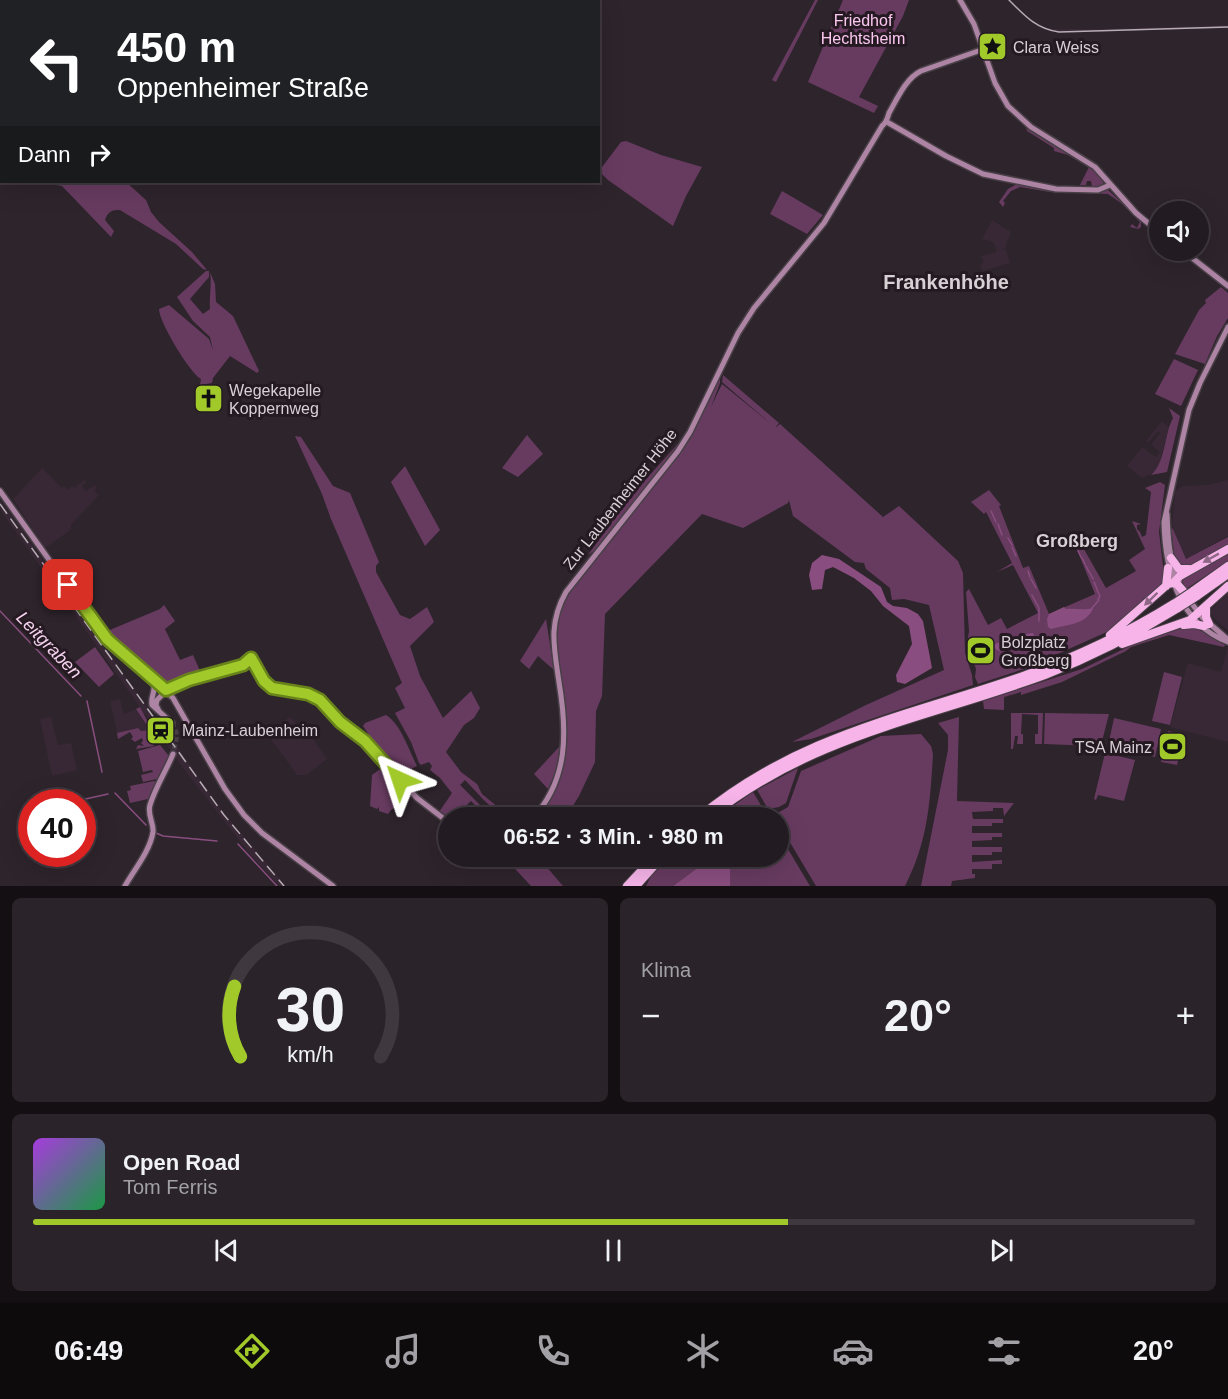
<!DOCTYPE html>
<html lang="de">
<head>
<meta charset="utf-8">
<style>
  :root { --surface:#221b21; --page:#2a242a; --text:#f1f3f6; --muted:#a2a1a5; --line:#3f393f; --accent:#a1c92a }
  body { margin:0; font-family:Arial,sans-serif; background:var(--page); color:var(--text); height:100vh; display:flex; flex-direction:column; font-size:22px; white-space:nowrap }
  * { box-sizing:border-box; margin:0 }
  p { font-size:20px; color:var(--muted) }
  .icon { flex:none; width:33px; height:33px; fill:none; stroke:currentColor; stroke-width:2; stroke-linecap:round; stroke-linejoin:round }
  .map { position:relative; height:886px; overflow:hidden }
  .drawer { display:flex; flex-direction:column; gap:12px; padding:12px; background:#130f12; flex:1 }
  .drawer>* { flex:none }
  .banner { position:absolute; left:0px; top:0px; width:600px; height:183px; box-shadow:0 6px 24px #0002,0 0 0 2px var(--line); background:#202124; color:#fff; overflow:hidden }
  .fabs { position:absolute; left:1149px; top:201px; display:grid; gap:12px }
  .fabs a { display:grid; place-items:center; width:60px; height:60px; border-radius:50%; background:var(--surface); box-shadow:0 6px 24px #0002,0 0 0 2px var(--line); font-size:30px }
  .speed { position:absolute; left:18px; top:789px; display:flex; gap:12px; font-size:30px; font-weight:700; text-align:center }
  .speed>* { display:grid; place-content:center; width:78px; height:78px; border-radius:50%; background:var(--surface); box-shadow:0 6px 24px #0002,0 0 0 2px var(--line); line-height:1 }
  .speed .limit { border:9px solid #d22; background:#fff; color:#111 }
  .pin { position:absolute; display:grid; place-items:center; width:51px; height:51px; color:#fff; margin:-26px; border-radius:12px; box-shadow:0 3px 9px #0006 }
  .me { position:absolute; width:66px; margin:-33px; rotate:318deg; stroke-linejoin:round; filter:drop-shadow(0 0 4px #0008) }
  .turn { display:flex; align-items:center; gap:21px; height:126px; padding:0 18px; font-size:27px }
  .turn .icon { width:78px; height:78px; stroke-width:2.5 }
  .turn b { display:block; font-size:42px; line-height:51px }
  .then { display:flex; align-items:center; height:57px; padding:0 18px; background:#0003; gap:12px; font-size:22px }
  .big { font-size:45px; font-weight:700; line-height:1.1 }
  .drawer .widget { flex:1; display:flex; flex-direction:column; justify-content:center; gap:9px; min-width:0; padding:0 21px; border-radius:9px; background:var(--page) }
  .drawer .dial { align-items:center; gap:0 }
  .dial svg { height:156px; overflow:visible; fill:none; stroke:var(--line); stroke-width:7; stroke-linecap:round; text-anchor:middle }
  .dial text { fill:var(--text); stroke:none }
  .song { display:flex; align-items:center; gap:18px }
  .cover { width:72px; height:72px; border-radius:9px; background:linear-gradient(135deg,hsl(280 70% 55%),hsl(140 70% 35%)) }
  .played { height:6px; border-radius:3px; background:linear-gradient(90deg,var(--accent) 65%,var(--line) 65%) }
  .keys { display:flex; justify-content:space-around; direction:ltr }
  .heat { display:flex; justify-content:space-between; align-items:center; font-size:33px; direction:ltr }
  .drawer .tiles { flex:1; display:grid; gap:12px; grid-template-columns:1fr 1fr }
  .widget:last-child { grid-column:span 2 }
  .trip { position:absolute; left:438px; top:807px; width:351px; height:60px; border-radius:30px; background:var(--surface); box-shadow:0 6px 24px #0002,0 0 0 2px var(--line); font-weight:700; line-height:60px; text-align:center }
  .tabs { display:flex; height:96px; justify-content:space-around; align-items:center; background:#0e0b0d; color:var(--muted) }
  .tabs .icon { width:42px; height:42px }
  .tabs .active { color:var(--accent) }
  .tabs b { font-size:27px; color:var(--text) }
  .map>svg:first-child { display:block }
  .built { fill:#382835 }
  .green { fill:#673b60 }
  .water { fill:#894e7f }
  .lines { fill:none; stroke-linecap:round; stroke-linejoin:round }
  .stream { stroke:#894e7f; stroke-width:1.5 }
  .secondary-tunnel { stroke:#473e45; stroke-width:5; stroke-dasharray:5 2.5; stroke-linecap:butt }
  .secondary-casing { stroke:#494047; stroke-width:8 }
  .highway-casing { stroke:#494047; stroke-width:10 }
  .secondary { stroke:#ae84a5; stroke-width:5 }
  .highway { stroke:#f6b4e9; stroke-width:8 }
  .tram { stroke:#b6aeb4; stroke-width:1.5 }
  .rail { stroke:#b6aeb4; stroke-width:1.5; stroke-dasharray:12 6; stroke-linecap:butt }
  .highway-bridge-casing { stroke:#494047; stroke-width:10; stroke-linecap:butt }
  .highway-bridge { stroke:#f6b4e9; stroke-width:8 }
  .oneway { fill:#8e6786 }
  .route-casing { stroke:#69831b; stroke-width:15 }
  .route { stroke:#a1c92a; stroke-width:10 }
  .labels { text-anchor:middle; dominant-baseline:central; stroke-width:6; stroke-linejoin:round; paint-order:stroke }
  .park-label { font-size:16px; fill:#fcc8f1; stroke:#251a22 }
  .poi-label { font-size:16px; fill:#d7d0d5; stroke:#251a22; text-anchor:start }
  .street-label { font-size:16px; fill:#d7d0d5; stroke:#251a22 }
  .neighbourhood-label { font-size:18px; font-weight:bold; fill:#d7d0d5; stroke:#251a22 }
  .water-label { font-size:18px; font-style:italic; fill:#f5d2ee; stroke:#251a22 }
  .quarter-label { font-size:20px; font-weight:bold; fill:#d7d0d5; stroke:#251a22 }
</style>
</head>
<body>
<div class="map">
<svg width="1228" height="886" viewBox="0 0 1228 886">
  <rect width="100%" height="100%" fill="#2e242c"/>
  <path class="built" d="M1228 25V28L1059 33 1038 28 1041 26 1053 29H1101Z
    M992 220 1011 232 1005 248 1002 250 1006 249 1010 263 983 271 980 266 984 262 981 256 997 252 993 242 982 239Z
    M1162 421 1169 427 1160 462 1155 472 1142 478 1127 466 1142 447 1156 457 1160 452 1151 445 1160 433 1158 431 1148 443 1146 441Z
    M42 468 62 488 64 486 69 490 72 486 74 488 84 480 86 482 82 487 86 491 95 485 97 487 94 491 99 495 70 526 72 529 45 548 13 499Z
    M1228 480V536L1186 559 1172 526 1175 492 1182 486 1208 485Z
    M0 500 108 652 167 734 169 733 173 740 220 808 286 886H279L250 854 183 768 3 514 0 509Z
    M1228 593V631L1213 617 1210 611Z
    M1228 647V742L1170 727 1188 663 1221 672Z
    M120 699 124 714 136 709 150 730 141 731 138 728 117 733 110 701Z
    M51 717 58 745 71 743 77 770 52 776 40 719Z
    M290 717 313 739 327 759 307 775H297L266 732Z"/>
  <path class="green" d="M815 0H818L776 82 772 80Z
    M843 0H909L903 16 859 97 878 106 874 113 808 82Z
    M1026 126 1047 140 1091 165 1103 180V185L1092 187 1091 181H1087L1086 185H1080L1089 167 1068 155 1054 151V148L1027 131Z
    M626 141 661 155 702 167 686 196 673 226 608 180 599 171 621 142Z
    M40 182H126L146 200 151 212 159 222 192 252 207 270 203 269 176 244 120 210C112 210 108 211 105 220L114 231 111 237 62 186Z
    M1017 184 1051 190 1107 189 1141 221V227L1138 229 1130 227 1132 224 1137 228 1140 222 1121 203 1108 194 1050 192 1020 187 1011 191 1003 201 1005 203 1003 207 999 202 1008 189Z
    M782 191 823 215 807 234 770 214Z
    M206 271H209V277L190 299 203 314 210 309C209 296 212 285 210 272L215 284 216 302 233 316 259 371 257 373 230 356 213 378 212 383 200 385 201 379C190 373 159 322 159 309L169 305 209 339 213 350 210 337 193 321 177 297Z
    M1221 287 1228 293V318L1217 336 1205 364 1175 354 1199 310 1206 303 1205 300Z
    M1174 359 1198 370 1181 406 1155 394Z
    M720 373V383L711 407 722 384 771 424 722 382 723 375 779 423 775 428 780 424 883 517 899 506 958 561 963 573 965 653 972 675 973 685 811 739 792 742 866 705 944 670 929 605 904 599 892 600 890 588 866 569 864 563 855 562 793 516 789 500 788 503 743 528 702 514 605 614 602 696 596 711 595 762 579 796 566 817 537 818C575 776 566 722 558 671 556 656 552 636 557 621 566 592 581 577 599 553 624 520 651 489 676 457 696 432 707 401 720 373Z
    M1169 408 1180 416 1167 472 1151 475C1166 462 1164 434 1173 418Z
    M527 435 543 454 518 477 502 468Z
    M295 436 301 437 333 486 350 493 379 562 376 566V572L400 615 410 619 427 607 434 622 410 646 420 676 443 718 471 691 480 708 474 718 464 725 446 752 461 772 477 784 482 794 510 817C496 816 475 790 465 780L460 785 492 817H487L471 801 454 817 448 819 439 812 452 793 440 778 430 770 432 766 429 762 421 765 419 763 411 742 395 713 405 708 395 688 402 683 331 519 322 494Z
    M685 436 614 527 594 551 588 555 629 498Z
    M405 466 440 530 425 546 391 482Z
    M1160 482 1165 485 1159 532 1165 583 1118 627 1024 669 978 684 975 677 976 669 967 644 969 631 966 592 969 589 988 625 1001 618 1007 629 1038 613 1013 565 997 572 1012 563 986 512 984 514 971 502 989 490 1001 505 999 506 1023 568 1029 566 1049 614 1095 594 1076 547 1081 544 1106 588 1136 571 1129 560 1145 549 1132 521 1141 524 1137 525V529L1140 532 1142 537 1146 535 1151 492 1145 488Z
    M1171 528 1173 529 1186 559 1228 537V547L1191 567 1183 569 1175 561Z
    M1228 551V561L1186 589 1181 579Z
    M164 605 175 621 165 629 180 660 193 655 201 673 164 684 124 651 105 632 160 609Z
    M546 619 554 670 538 656 529 669 520 661Z
    M1191 625 1225 645 1224 647 1169 635 1131 647 1126 651 1062 682 1021 695V692L1004 697V710L984 709 983 701 1082 669 1132 645Z
    M95 647 114 674 99 687 75 662Z
    M1164 672 1182 677 1170 725 1152 721Z
    M140 707 150 726 161 741 156 745 159 742 152 733 148 736 154 746 136 749 138 745 144 746 141 743 143 741 142 738 135 742 131 739 133 737 130 732 118 739 117 733 138 728 141 731 150 730 136 709Z
    M1011 713H1043L1042 744H1035V734H1038V715L1022 714 1021 734H1023V744H1017L1018 736H1015L1013 749H1011Z
    M1045 713 1109 714 1100 749 1095 746 1044 744Z
    M386 715C401 724 409 751 417 766L399 775 386 760 363 726 365 723Z
    M959 717 957 801 1014 803 1004 816 1003 808H993V811L972 812 973 819H1003V823H992V826H972V833H1002V837H992V840L972 841V847H1002V852H992V855H972V862L1002 860V864H992V869H972V874H975V878L952 881 951 886H921L948 750V735L938 723Z
    M1114 718 1161 729 1155 757 1108 746Z
    M1168 731 1184 735 1177 765 1161 762Z
    M921 734 931 746 933 754C930 803 928 841 905 886H816L779 824 778 818 775 817 772 813 776 814 788 807 801 771 881 736Z
    M160 745 169 756 157 779 143 782 141 775 153 772 152 770 143 772 138 751Z
    M560 746 556 771 548 789 534 774Z
    M1105 753 1135 760 1124 801 1098 795 1096 800 1094 799Z
    M384 766 411 797 391 810 388 814 379 811V807L377 809 370 806 372 775Z
    M798 768 786 803 779 807 768 809 757 790Z
    M154 781 156 782 148 799 130 803 127 791 131 790 130 786Z
    M753 792 768 817 716 818Z
    M779 834 810 886H730V865L724 857 778 856Z
    M504 857H544L545 865 563 886H531Z
    M671 857V856L712 857 673 886H646L651 876Z"/>
  <path class="water" d="M822 555 839 559 881 587 887 602 893 606 907 608 918 614 923 621 932 668 905 684 897 682 896 675 912 644 909 626 883 606 871 591 854 578 833 567 825 570 822 589 812 590 809 575 812 563Z
    M1064 607 1066 609C1075 608 1084 611 1092 608L1093 609C1084 626 1067 624 1051 629L1048 627 1047 619 1049 614Z
    M1033 633 1035 638C1028 651 1021 646 1009 647 1005 648 1002 650 999 651L994 648V645C999 641 1002 643 1009 641 1018 638 1023 634 1033 633Z
    M712 857H724L730 865V886H673Z"/>
  <g class="lines">
    <path class="stream" d="M991 511 996 522
      M998 524 1002 535
      M1008 538 1012 545
      M1012 547 1016 556
      M1078 551 1081 557
      M1082 558 1085 564
      M1086 566 1089 572
      M1028 571 1030 577
      M1090 573 1093 579
      M1031 579 1036 588
      M1094 582 1097 589
      M1097 590 1100 596 1098 599
      M1032 595 1039 608
      M1092 608 1099 600
      M1039 609V621
      M0 611 81 696
      M87 701 102 772
      M115 793 146 825
      M72 802 108 794
      M156 833 163 836 217 841
      M238 844 277 886"/>
    <path class="secondary-tunnel" d="M172 723 177 735 173 754"/>
    <defs>
      <path id="secondary" d="M960 0 974 24 995 83 1008 106 1031 127 1095 167 1136 213 1160 233
        M887 122 946 156 983 174 1056 189 1098 190 1110 185
        M1182 250 1228 286
        M1228 327 1200 383 1189 410 1164 522C1165 569 1178 623 1228 642
        M0 491 102 634 173 698 225 789 244 815 262 833 333 886
        M1167 514C1168 538 1169 560 1179 581
        M1189 600 1202 617 1226 638
        M243 665 251 658 259 675 272 688 308 694 320 700 340 721 365 741 417 798 448 822
        M153 681C157 691 150 696 152 705L172 723
        M159 711 156 705 157 700 170 687 243 665 256 667
        M533 818C569 779 567 730 559 682 554 647 548 624 566 592L678 451 690 432 738 333 754 308 824 223 882 126C887 122 887 119 889 113 897 99 906 78 921 71L984 49
        M125 886C134 870 150 851 153 832 154 823 147 815 150 805 155 788 166 771 173 754"/>
      <path id="highway" d="M1171 558 1179 569H1189
        M1173 583 1177 584 1184 592
        M1166 586 1168 568
        M1193 591 1228 566
        M1197 596 1228 574
        M1206 608V617L1209 624
        M1184 625 1194 624 1204 626
        M1110 635 1168 584 1173 583 1180 576 1228 549
        M1122 644 1190 620 1228 586
        M698 818C798 735 905 717 1023 676 1076 657 1127 633 1175 603
        M708 818C812 735 925 719 1045 675 1091 657 1136 634 1178 608
        M627 886 655 856
        M636 886 663 856"/>
    </defs>
    <use href="#secondary" class="secondary-casing"/>
    <use href="#highway" class="highway-casing"/>
    <use href="#secondary" class="secondary"/>
    <use href="#highway" class="highway"/>
    <path class="tram" d="M1009 0C1024 15 1036 29 1059 32L1228 27"/>
    <path class="rail" d="M0 504 224 815 284 886"/>
    <defs>
      <path id="highway-bridge" d="M1175 603 1193 591
        M1178 608 1197 596"/>
    </defs>
    <use href="#highway-bridge" class="highway-bridge-casing"/>
    <use href="#highway-bridge" class="highway-bridge"/>
  </g>
  <defs><path id="oneway-solid" d="M-6-.8H1V-3.2L6.5 0L1 3.2V.8H-6Z" transform="scale(1.5)"/></defs>
  <g class="oneway">
    <use href="#oneway-solid" transform="translate(1211 558) rotate(151)"/>
    <use href="#oneway-solid" transform="translate(1151 599) rotate(136)"/>
  </g>
  <g class="lines">
    <defs>
      <path id="route" d="M68 585 107 639 166 690 189 680 243 665 251 658 264 681 272 688 308 694 320 700 340 722 365 741 400 780"/>
    </defs>
    <use href="#route" class="route-casing"/>
    <use href="#route" class="route"/>
  </g>
  <defs>
    <symbol id="sight-square" viewBox="-11 -11 22 22"><rect x="-9" y="-9" width="18" height="18" rx="4" fill="#a1c92a" stroke="#251a22"/><path d="M0-6L1.8-2.2L6-1.7L2.9 1.2L3.7 5.4L0 3.3L-3.7 5.4L-2.9 1.2L-6-1.7L-1.8-2.2Z" fill="#111"/></symbol>
    <symbol id="church-square" viewBox="-11 -11 22 22"><rect x="-9" y="-9" width="18" height="18" rx="4" fill="#a1c92a" stroke="#251a22"/><path d="M-1.2-6h2.4v3.5h3.3v2.4h-3.3V6h-2.4V-.1h-3.3v-2.4h3.3Z" fill="#111"/></symbol>
    <symbol id="stadium-square" viewBox="-11 -11 22 22"><rect x="-9" y="-9" width="18" height="18" rx="4" fill="#a1c92a" stroke="#251a22"/><path d="M0-5a6.5 5 0 1 0 0 10a6.5 5 0 1 0 0-10ZM-3.5-1.8h7v3.6h-7Z" fill="#111"/></symbol>
    <symbol id="station-square" viewBox="-11 -11 22 22"><rect x="-9" y="-9" width="18" height="18" rx="4" fill="#a1c92a" stroke="#251a22"/><path d="M-3-6H3Q5-6 5-4V2Q5 4 3 4L4.5 6H3L1.5 4h-3L-3 6H-4.5L-3 4Q-5 4-5 2V-4Q-5-6-3-6ZM-3.5-4v3h7v-3ZM-3.5 1v1.5H-2V1ZM2 1v1.5H3.5V1Z" fill="#111"/></symbol>
  </defs>
  <g fill-rule="evenodd">
    <use href="#sight-square" x="976" y="30" width="33" height="33"/>
    <use href="#church-square" x="192" y="382" width="33" height="33"/>
    <use href="#stadium-square" x="964" y="634" width="33" height="33"/>
    <use href="#station-square" x="144" y="714" width="33" height="33"/>
    <use href="#stadium-square" x="1156" y="730" width="33" height="33"/>
  </g>
  <g class="labels">
    <g class="park-label">
      <text x="863" y="20">Friedhof<tspan x="863" dy="18">Hechtsheim</tspan></text>
    </g>
    <g class="poi-label">
      <text x="1013" y="47">Clara Weiss</text>
      <text x="229" y="390">Wegekapelle<tspan x="229" dy="18">Koppernweg</tspan></text>
      <text x="1001" y="642">Bolzplatz<tspan x="1001" dy="18">Großberg</tspan></text>
      <text x="182" y="730">Mainz-Laubenheim</text>
      <text x="1152" y="747" text-anchor="end">TSA Mainz</text>
    </g>
    <g class="street-label">
      <text transform="translate(620 499) rotate(-52)">Zur Laubenheimer Höhe</text>
    </g>
    <g class="neighbourhood-label">
      <text x="1077" y="541">Großberg</text>
    </g>
    <g class="water-label">
      <text transform="translate(49 645) rotate(46)">Leitgraben</text>
    </g>
    <g class="quarter-label">
      <text x="946" y="282">Frankenhöhe</text>
    </g>
  </g>
</svg>
<div class="fabs">
<a><svg class="icon" aria-label="sound" viewBox="0 0 24 24"><path d="M4 9h4l5-4v14l-5-4H4zM17 9q2 3 0 6"/></svg></a>
</div>
<div class="speed"><div class="limit">40</div></div>
<div class="pin" style="left:68px;top:585px;background:#d93025"><svg class="icon" aria-label="arrive" viewBox="0 0 24 24"><path d="M6 21V4h12l-3 4 3 4H6"/></svg></div>
<svg class="me" style="left:400px;top:780px" viewBox="-20 -20 40 40"><path d="M0-17L14 15 0 8-14 15z" fill="#a1c92a" stroke="#fff" stroke-width="4"/></svg>
<div class="trip">06:52 · 3 Min. · 980 m</div>
<div class="banner">
<div class="turn"><svg class="icon" aria-label="left" viewBox="0 0 24 24"><path d="M17 20v-9H6M10 6l-5 5 5 5"/></svg><div><b>450 m</b>Oppenheimer Straße</div></div>
<div class="then">Dann<svg class="icon" aria-label="right" viewBox="0 0 24 24"><path d="M7 20v-9h11M14 6l5 5-5 5"/></svg></div>
</div>
</div>
<section class="drawer">
<div class="tiles">
<div class="widget dial"><svg viewBox="0 0 100 80">
<path d="M14 69A42 42 0 1 1 86 69"/>
<path d="M14 69A42 42 0 0 1 11 33" stroke="#a1c92a"/>
<text x="50" y="56" font-size="32" font-weight="700">30</text>
<text x="50" y="72" font-size="11">km/h</text>
</svg></div>
<div class="widget"><p>Klima</p>
<div class="heat"><a>−</a><b class="big">20°</b><a>+</a></div>
</div>
<div class="widget">
<div class="song"><i class="cover"></i><div><b>Open Road</b><p>Tom Ferris</p></div></div>
<div class="played"></div>
<div class="keys"><svg class="icon" aria-label="previous" viewBox="0 0 24 24"><path d="M18 5L8 12l10 7zM5 5v14"/></svg><svg class="icon" aria-label="pause" viewBox="0 0 24 24"><path d="M8 5v14M16 5v14"/></svg><svg class="icon" aria-label="next" viewBox="0 0 24 24"><path d="M6 5l10 7-10 7zM19 5v14"/></svg></div>
</div>
</div>
</section>
<nav class="tabs">
<b>06:49</b>
<svg class="icon active" aria-label="directions" viewBox="0 0 24 24"><path d="M12 3l9 9-9 9-9-9zM9 14v-3h6M13 9l2 2-2 2"/></svg>
<svg class="icon" aria-label="music" viewBox="0 0 24 24"><path d="M9 18V5l10-2v13"/><circle cx="6" cy="18" r="3"/><circle cx="16" cy="16" r="3"/></svg>
<svg class="icon" aria-label="phone" viewBox="0 0 24 24"><path d="M5 4h4l2 5-3 2q2 4 5 5l2-3 5 2v4C11 20 4 13 5 4z"/></svg>
<svg class="icon" aria-label="climate" viewBox="0 0 24 24"><path d="M12 3v18M4 7l16 10M4 17L20 7"/></svg>
<svg class="icon" aria-label="car" viewBox="0 0 24 24"><path d="M5 17H2v-5l4-1 3-4h7l3 4 3 1v5h-3M9 17h6M6 11h13"/><circle cx="7" cy="17" r="2"/><circle cx="17" cy="17" r="2"/></svg>
<svg class="icon" aria-label="filters" viewBox="0 0 24 24"><path d="M4 7h16M4 17h16"/><circle cx="9" cy="7" r="2"/><circle cx="15" cy="17" r="2"/></svg>
<b>20°</b>
</nav>
</body>
</html>
